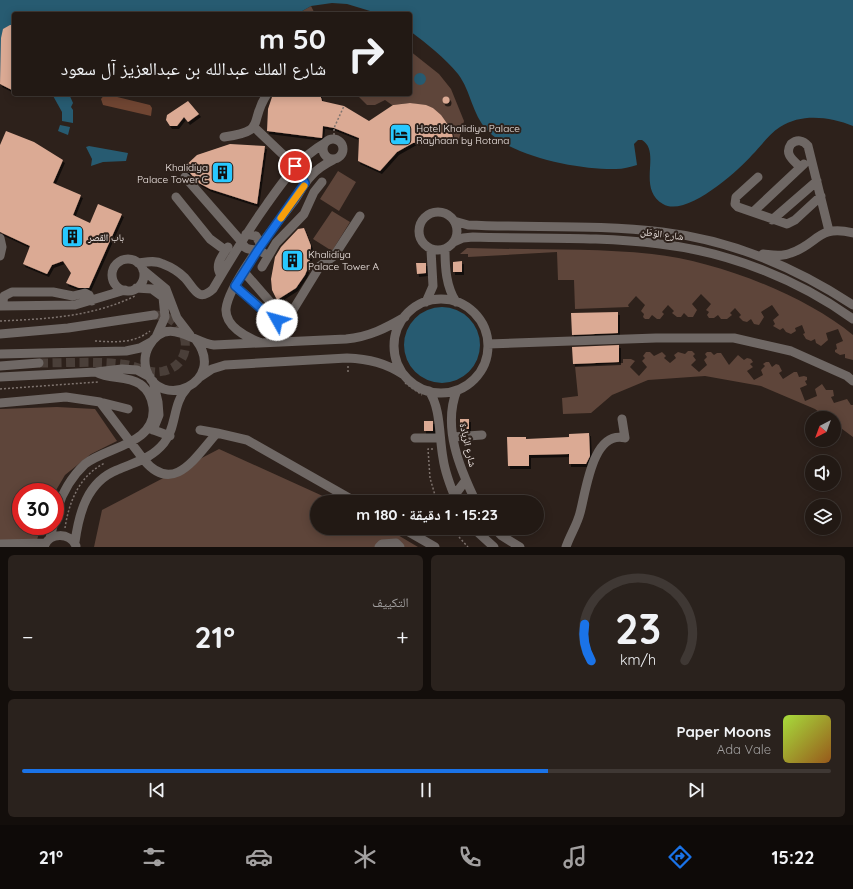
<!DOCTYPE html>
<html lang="ar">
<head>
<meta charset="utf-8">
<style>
  :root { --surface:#221914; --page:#2a221d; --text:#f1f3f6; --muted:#a2a0a0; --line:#3f3834; --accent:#1a73e8 }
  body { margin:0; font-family:Quicksand,"Noto Naskh Arabic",sans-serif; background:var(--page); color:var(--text); direction:rtl; height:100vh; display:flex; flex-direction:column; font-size:15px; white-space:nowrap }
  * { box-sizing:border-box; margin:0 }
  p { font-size:13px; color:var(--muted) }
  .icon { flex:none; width:22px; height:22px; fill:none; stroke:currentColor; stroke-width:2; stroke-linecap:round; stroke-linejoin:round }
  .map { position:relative; height:547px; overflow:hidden; direction:ltr }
  .details { display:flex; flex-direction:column; gap:8px; padding:8px; background:#130e0b; flex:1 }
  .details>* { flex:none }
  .hud { position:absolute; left:12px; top:12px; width:400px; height:84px; border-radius:4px; box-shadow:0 2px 10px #0003,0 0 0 1px var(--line); direction:rtl; background:#221914; color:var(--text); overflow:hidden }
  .needle { width:26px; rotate:221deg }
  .tools { position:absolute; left:805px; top:411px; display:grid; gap:8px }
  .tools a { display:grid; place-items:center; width:36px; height:36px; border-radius:50%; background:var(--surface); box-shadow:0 2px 10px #0003,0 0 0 1px var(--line); font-size:20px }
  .speed { position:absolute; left:12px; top:483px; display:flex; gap:8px; font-size:20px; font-weight:700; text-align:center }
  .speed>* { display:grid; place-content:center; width:52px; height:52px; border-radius:50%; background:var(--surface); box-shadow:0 2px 10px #0003,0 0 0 1px var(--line); line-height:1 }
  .speed .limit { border:6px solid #d22; background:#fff; color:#111 }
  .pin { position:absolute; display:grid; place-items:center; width:34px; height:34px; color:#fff; margin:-17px; border:2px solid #fff; border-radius:50%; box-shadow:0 1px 4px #0007 }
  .me { position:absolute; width:44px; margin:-22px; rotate:308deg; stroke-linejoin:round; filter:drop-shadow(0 0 3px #0008) }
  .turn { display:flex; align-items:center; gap:14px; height:84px; padding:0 20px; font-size:18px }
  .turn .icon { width:52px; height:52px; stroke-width:2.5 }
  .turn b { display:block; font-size:28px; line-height:34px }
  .big { font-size:30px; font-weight:800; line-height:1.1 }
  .details .widget { flex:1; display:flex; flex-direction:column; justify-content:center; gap:6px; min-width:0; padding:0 14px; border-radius:6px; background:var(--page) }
  .details .dial { align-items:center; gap:0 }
  .dial svg { height:104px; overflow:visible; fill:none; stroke:var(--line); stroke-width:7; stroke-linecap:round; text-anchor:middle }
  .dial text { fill:var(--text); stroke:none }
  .song { display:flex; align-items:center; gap:12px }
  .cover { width:48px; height:48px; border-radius:6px; background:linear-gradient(135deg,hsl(80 70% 55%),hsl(30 70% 35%)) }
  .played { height:4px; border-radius:2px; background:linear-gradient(90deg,var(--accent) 65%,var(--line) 65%) }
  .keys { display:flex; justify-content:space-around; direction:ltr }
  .heat { display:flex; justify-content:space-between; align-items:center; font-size:22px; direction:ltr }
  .details .tiles { flex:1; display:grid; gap:8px; grid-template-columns:1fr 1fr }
  .widget:last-child { grid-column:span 2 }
  .trip { position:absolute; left:310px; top:495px; width:234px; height:40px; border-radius:20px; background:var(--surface); box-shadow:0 2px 10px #0003,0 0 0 1px var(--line); font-weight:800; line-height:40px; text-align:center; direction:rtl }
  .tab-bar { display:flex; height:64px; justify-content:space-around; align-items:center; background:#0e0a08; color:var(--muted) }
  .tab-bar .icon { width:28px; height:28px }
  .tab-bar .on { color:var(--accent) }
  .tab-bar b { font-size:18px; color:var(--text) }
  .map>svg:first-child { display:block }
  .green { fill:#5e453a }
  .forest { fill:#6f4532 }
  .water { fill:#275b71 }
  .building { fill:#dbaa94; filter:url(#shadow) }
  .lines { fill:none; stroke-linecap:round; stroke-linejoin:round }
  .minor-tunnel { stroke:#4a3f39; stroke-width:9; stroke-dasharray:9 4.5; stroke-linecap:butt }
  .path { stroke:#7e736e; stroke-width:1.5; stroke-dasharray:2 2; stroke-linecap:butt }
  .minor { stroke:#6f6865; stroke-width:9 }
  .route-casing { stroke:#114b97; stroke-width:10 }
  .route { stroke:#1a73e8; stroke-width:7 }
  .slow { stroke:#f59e0b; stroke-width:7 }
  .labels { text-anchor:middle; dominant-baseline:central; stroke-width:4; stroke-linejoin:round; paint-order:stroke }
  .poi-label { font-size:10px; fill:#f1e8e5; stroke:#2d211b; text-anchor:start }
  .street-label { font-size:10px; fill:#f1e8e5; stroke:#2d211b }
</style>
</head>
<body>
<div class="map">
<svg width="853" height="547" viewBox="0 0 853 547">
  <defs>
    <filter id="shadow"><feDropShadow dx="2" dy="3" stdDeviation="0" flood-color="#0009"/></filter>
  </defs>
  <rect width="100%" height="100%" fill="#2d211b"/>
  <path class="green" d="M311 6 315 14H297Z
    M410 51 439 74 451 89 464 121 459 139H453L447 123 433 108 410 103 392 105 385 100 375 105H367L359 97 346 94H410Z
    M338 171 356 182 339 211 320 199Z
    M332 211 350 222 332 251 313 239Z
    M467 248C528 250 591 248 652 254 717 261 803 294 853 335V360L845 358V354L840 355 835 352V350L837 349 836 344 843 341 838 329 826 333 828 340 821 346 816 343 815 339 811 341 806 339 803 334 805 333 802 325 795 328 796 331 791 334 786 332 783 328 780 330 773 326 775 324 773 320 779 315 772 305 761 312 764 317 759 325 754 324 751 319 747 322 743 321 739 317 741 315 735 308 730 313 732 315 727 319H721L718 315 714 318H709L707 315 709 312 706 310 711 304 701 294 692 304 697 310 693 317H688L684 313 681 317H677L672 313 674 311 668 305 662 312 664 314 660 319H657L652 315 649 319H645L643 317 644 314 641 311 645 305 636 296 628 305 629 307 575 309 574 280H558L557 252 468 257V254H460Z
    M688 351H692L695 354 693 356 696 360 691 365 699 372 707 365 704 360 707 357 705 354 707 352H711L714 355 717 353H721L729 365 738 355 744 360 747 358 751 359 753 362 750 364 753 367 747 371 754 380 763 375 761 370 765 366 763 364 766 362H769L772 367 776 364 779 365 782 371 779 373 783 379 794 372H797L799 377 804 376 807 377V380L805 381 807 385 800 388 805 401 817 396 815 389 822 384 826 390H833L834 396 831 397 834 403 847 399 851 405H853V437L834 423V418H827L815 409 761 386 705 376 648 380 612 395 591 413 563 414 562 398 578 396 575 366 623 363V359H631L635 361 630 367 639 376 647 367 642 361 645 358 643 356 646 352H650L654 356 662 352 666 356 664 358 670 363 676 358 674 355 678 352 685 354Z
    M57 407 95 409 117 441 91 454 65 475 55 492H21V526H41L35 547H0V409Z
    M219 449 336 502H317V528H386L418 547H94L102 510Z"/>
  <path class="forest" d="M105 94 150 105 152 108 151 116 103 105 101 99Z"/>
  <path class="water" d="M0 0H853V126C830 117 802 113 780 127 769 134 761 146 752 155 738 171 686 218 663 204 636 188 662 152 642 140H638L634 144 637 165C630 167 623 169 616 169 582 170 511 157 487 130 472 114 471 91 458 74 445 58 426 43 410 31V14H380L347 4 332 3 311 6 297 14H14V82L0 80Z
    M414 79a6 6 0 1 1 12 0a6 6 0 1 1-12 0Z
    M52 94H69L73 103 71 107 73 110V123L62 121V112Z
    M60 125 70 127 68 135 58 131Z
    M89 146 128 153 126 161 103 162 91 166 92 159 86 147Z
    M404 345a38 38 0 1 1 76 0a38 38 0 1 1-76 0Z"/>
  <path class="building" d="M10 25H14V91L0 84 1 38 3 29Z
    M273 94H320L322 101 344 106 369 121 393 105 410 103 426 105 433 108 441 115 451 129 453 139 432 140 413 143 397 152 380 171 358 161 359 138 334 128 323 126 322 138 267 131 268 109Z
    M442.5 100a3.5 3.5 0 1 1 7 0a3.5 3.5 0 1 1-7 0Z
    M188 101 199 114 188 122 184 117 177 126H170L166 120 167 115Z
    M6 131 34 142 63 160 53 183 81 195 73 215 90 223 98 204 122 214 89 288H79L66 283 71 273 63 261 52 265 47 274 23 264 30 246 0 232V145Z
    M230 144 265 146 257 204 210 189 199 183 190 173 182 169 197 155Z
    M304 228 311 246 309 265 305 275 296 288 277 300 272 290 271 279 275 257 281 247 298 229Z
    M462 261V272H453V262Z
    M416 263H426V273L417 274Z
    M618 312V333L572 335 571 313Z
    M619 345V362L573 364 572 347Z
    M460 419H469V429H460Z
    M424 421H433V431H424Z
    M589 433 590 456 586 464H569V454L529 455V466H508L507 437H526V439L569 437V434Z"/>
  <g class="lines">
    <path class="minor-tunnel" d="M39 363C67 363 95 361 122 364 136 365 150 375 164 371 198 363 189 315 154 315"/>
    <path class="path" d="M334 139V128L344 106
      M0 321C46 319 92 317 135 296
      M95 341C115 342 133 344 150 331
      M348 366V372
      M405 383 422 395
      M0 389 98 382
      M433 449H428L430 478 437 502
      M65 528C69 501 80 475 105 463
      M451 528 468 547"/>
    <path class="minor" d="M254 127 295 166 305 183
      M224 137C268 131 248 123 267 94
      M323 149a10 10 0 1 1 20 0a10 10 0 1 1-20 0Z
      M800 167C793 160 784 154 791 144 797 139 803 140 808 146L829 231
      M185 177 241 241C245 251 250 249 258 250 261 251 265 254 267 255
      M758 177 736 197 735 204 738 207 787 224 795 220 821 196
      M176 197 210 239 225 250
      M419 231a19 19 0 1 1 38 0a19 19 0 1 1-38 0Z
      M753 212 804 164
      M772 220 817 181
      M454 221 468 225C532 228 598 224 662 232 731 240 795 267 853 305
      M246 234 256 236 261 245
      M0 238 2 247 0 256
      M454 242 463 238 473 237C535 239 598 236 660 244 729 252 797 279 853 319
      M445 249C445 268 446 286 456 302
      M763 254C773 255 782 257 791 253 818 244 818 224 853 233
      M112 275a16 16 0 1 1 32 0a16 16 0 1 1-32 0Z
      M138 263C147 262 155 260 163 264 171 267 179 272 185 278 194 288 198 303 213 289 230 260 247 232 267 204 284 180 299 158 325 143
      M262 267 276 243 304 214 314 192 322 182
      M143 270 166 289 177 318 190 335
      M244 272 278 311 286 313 293 310 320 266 334 256 360 216
      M221 275C214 265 222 256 228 247
      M235 286 273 318 290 323
      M136 288 152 289 163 297 165 317 156 337
      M394 346a47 47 0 1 1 94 0a47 47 0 1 1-94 0Z
      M426 302 433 286 431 250
      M0 306 75 305 125 290
      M2 306 4 296 12 292H53L73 296 85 293 89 295 92 301
      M0 334 68 328 154 315
      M196 340C228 382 159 413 146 369 144 361 145 353 149 346 167 315 192 342 214 345L346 339C369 337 386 328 405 317
      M259 342C246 337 225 326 226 309 228 284 277 223 294 201 300 193 304 183 311 176 317 169 325 164 333 160
      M488 344 656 338H734L791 351 847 376 853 381
      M0 354 126 351 140 348 151 342
      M0 366 39 363
      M0 377 96 372 122 369 137 370 150 377
      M200 377 212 369 225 365 347 358C369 359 386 363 404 375
      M457 390C442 427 460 469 476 502
      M429 391C441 408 439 437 443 458 445 473 451 488 457 502
      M100 402 144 460C174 496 196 456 217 433L247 440 356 502
      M0 403 66 397 100 402 128 409
      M148 428 170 436
      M153 430 159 415 158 402 153 381
      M200 430 217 433
      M453 437 482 435
      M415 438H440
      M454 496 466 480
      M55 517C60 497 70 478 85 464 106 447 157 444 153 407 152 398 147 389 140 384 126 375 110 380 96 372
      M402 528 435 547
      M473 528 494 547
      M494 528 502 536 520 547
      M50 538 53 526
      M75 542C79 513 87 482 117 470 135 462 151 459 164 443 177 427 172 404 187 388
      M0 544 45 543
      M44 547C49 532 70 532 76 546
      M379 547 382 544 396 543 400 547
      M566 547C570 535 577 525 580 513 586 492 592 430 625 438L622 419"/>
  </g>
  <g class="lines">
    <defs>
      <path id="route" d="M277 320 268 315 235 286 258 250 305 183 295 166"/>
    </defs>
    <use href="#route" class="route-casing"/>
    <use href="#route" class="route"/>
    <path class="slow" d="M281 218 304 186"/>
  </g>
  <defs>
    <symbol id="hotel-square" viewBox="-11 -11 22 22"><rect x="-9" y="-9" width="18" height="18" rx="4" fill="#28c8ff" stroke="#2d211b"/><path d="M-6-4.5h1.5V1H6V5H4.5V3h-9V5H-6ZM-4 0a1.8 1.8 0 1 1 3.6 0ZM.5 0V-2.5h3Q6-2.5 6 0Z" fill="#111"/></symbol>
    <symbol id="building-square" viewBox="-11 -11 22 22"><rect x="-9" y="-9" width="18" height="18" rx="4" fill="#28c8ff" stroke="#2d211b"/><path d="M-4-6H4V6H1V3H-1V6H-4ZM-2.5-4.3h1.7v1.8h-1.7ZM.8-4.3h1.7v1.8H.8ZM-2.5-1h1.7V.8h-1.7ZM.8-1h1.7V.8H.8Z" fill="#111"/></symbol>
  </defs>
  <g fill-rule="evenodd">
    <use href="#hotel-square" x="388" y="122" width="25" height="25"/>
    <use href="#building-square" x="210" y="160" width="25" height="25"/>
    <use href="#building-square" x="60" y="224" width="25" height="25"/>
    <use href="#building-square" x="280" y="248" width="25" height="25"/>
  </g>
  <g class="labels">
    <g class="poi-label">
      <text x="416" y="128">Hotel Khalidiya Palace<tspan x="416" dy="12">Rayhaan by Rotana</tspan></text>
      <text x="208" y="167" text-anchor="end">Khalidiya<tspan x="208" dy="12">Palace Tower C</tspan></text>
      <text x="88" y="237">باب القصر</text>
      <text x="308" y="254">Khalidiya<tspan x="308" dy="12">Palace Tower A</tspan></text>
    </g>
    <g class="street-label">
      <text transform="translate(662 234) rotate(7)">شارع الوَطَن</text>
      <text transform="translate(468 445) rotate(77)">شارع الرِّيادة</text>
    </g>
  </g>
</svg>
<div class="tools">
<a><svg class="needle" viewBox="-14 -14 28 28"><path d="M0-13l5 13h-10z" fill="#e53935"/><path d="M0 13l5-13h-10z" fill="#a2a0a0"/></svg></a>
<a><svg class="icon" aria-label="sound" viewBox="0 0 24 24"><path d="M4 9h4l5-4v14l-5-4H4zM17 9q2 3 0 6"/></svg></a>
<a><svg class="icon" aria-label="layers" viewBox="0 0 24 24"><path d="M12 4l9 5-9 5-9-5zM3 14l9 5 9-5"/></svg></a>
</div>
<div class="speed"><div class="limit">30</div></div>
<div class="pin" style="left:295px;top:166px;background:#d93025"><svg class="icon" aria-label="arrive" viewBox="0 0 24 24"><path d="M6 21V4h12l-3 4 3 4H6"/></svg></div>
<svg class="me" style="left:277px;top:320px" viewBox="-20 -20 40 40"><circle r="19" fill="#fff"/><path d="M0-13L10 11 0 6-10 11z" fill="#1a73e8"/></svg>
<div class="trip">15:23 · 1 دقيقة · 180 m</div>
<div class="hud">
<div class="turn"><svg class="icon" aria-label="right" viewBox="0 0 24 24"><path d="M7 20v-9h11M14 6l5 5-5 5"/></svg><div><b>50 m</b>شارع الملك عبدالله بن عبدالعزيز آل سعود</div></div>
</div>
</div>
<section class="details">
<div class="tiles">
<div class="widget dial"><svg viewBox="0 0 100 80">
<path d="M14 69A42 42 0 1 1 86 69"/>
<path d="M14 69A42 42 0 0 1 9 41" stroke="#1a73e8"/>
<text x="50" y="56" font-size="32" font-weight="700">23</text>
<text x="50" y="72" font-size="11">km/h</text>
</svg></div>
<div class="widget"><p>التكييف</p>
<div class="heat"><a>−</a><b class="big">21°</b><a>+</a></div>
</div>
<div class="widget">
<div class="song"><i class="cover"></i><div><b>Paper Moons</b><p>Ada Vale</p></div></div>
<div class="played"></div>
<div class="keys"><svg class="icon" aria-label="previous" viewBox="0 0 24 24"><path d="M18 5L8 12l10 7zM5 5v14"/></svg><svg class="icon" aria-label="pause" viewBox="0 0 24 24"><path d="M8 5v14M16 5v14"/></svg><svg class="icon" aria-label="next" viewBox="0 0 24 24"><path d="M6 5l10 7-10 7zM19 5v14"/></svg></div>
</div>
</div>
</section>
<nav class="tab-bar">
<b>15:22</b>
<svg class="icon on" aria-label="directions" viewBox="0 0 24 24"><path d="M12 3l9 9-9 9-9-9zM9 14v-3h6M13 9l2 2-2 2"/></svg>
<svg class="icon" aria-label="music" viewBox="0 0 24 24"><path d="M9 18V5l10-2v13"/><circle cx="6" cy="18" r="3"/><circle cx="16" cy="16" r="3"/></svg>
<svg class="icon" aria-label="phone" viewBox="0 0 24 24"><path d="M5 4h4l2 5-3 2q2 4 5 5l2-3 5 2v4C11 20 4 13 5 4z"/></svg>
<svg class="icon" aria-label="climate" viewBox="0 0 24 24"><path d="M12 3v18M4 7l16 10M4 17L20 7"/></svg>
<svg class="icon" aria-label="car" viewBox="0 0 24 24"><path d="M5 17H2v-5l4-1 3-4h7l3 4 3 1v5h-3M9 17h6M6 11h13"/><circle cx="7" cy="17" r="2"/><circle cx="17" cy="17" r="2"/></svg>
<svg class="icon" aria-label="filters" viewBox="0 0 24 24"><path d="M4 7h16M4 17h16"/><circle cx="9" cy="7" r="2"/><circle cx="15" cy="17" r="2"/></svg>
<b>21°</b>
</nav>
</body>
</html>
